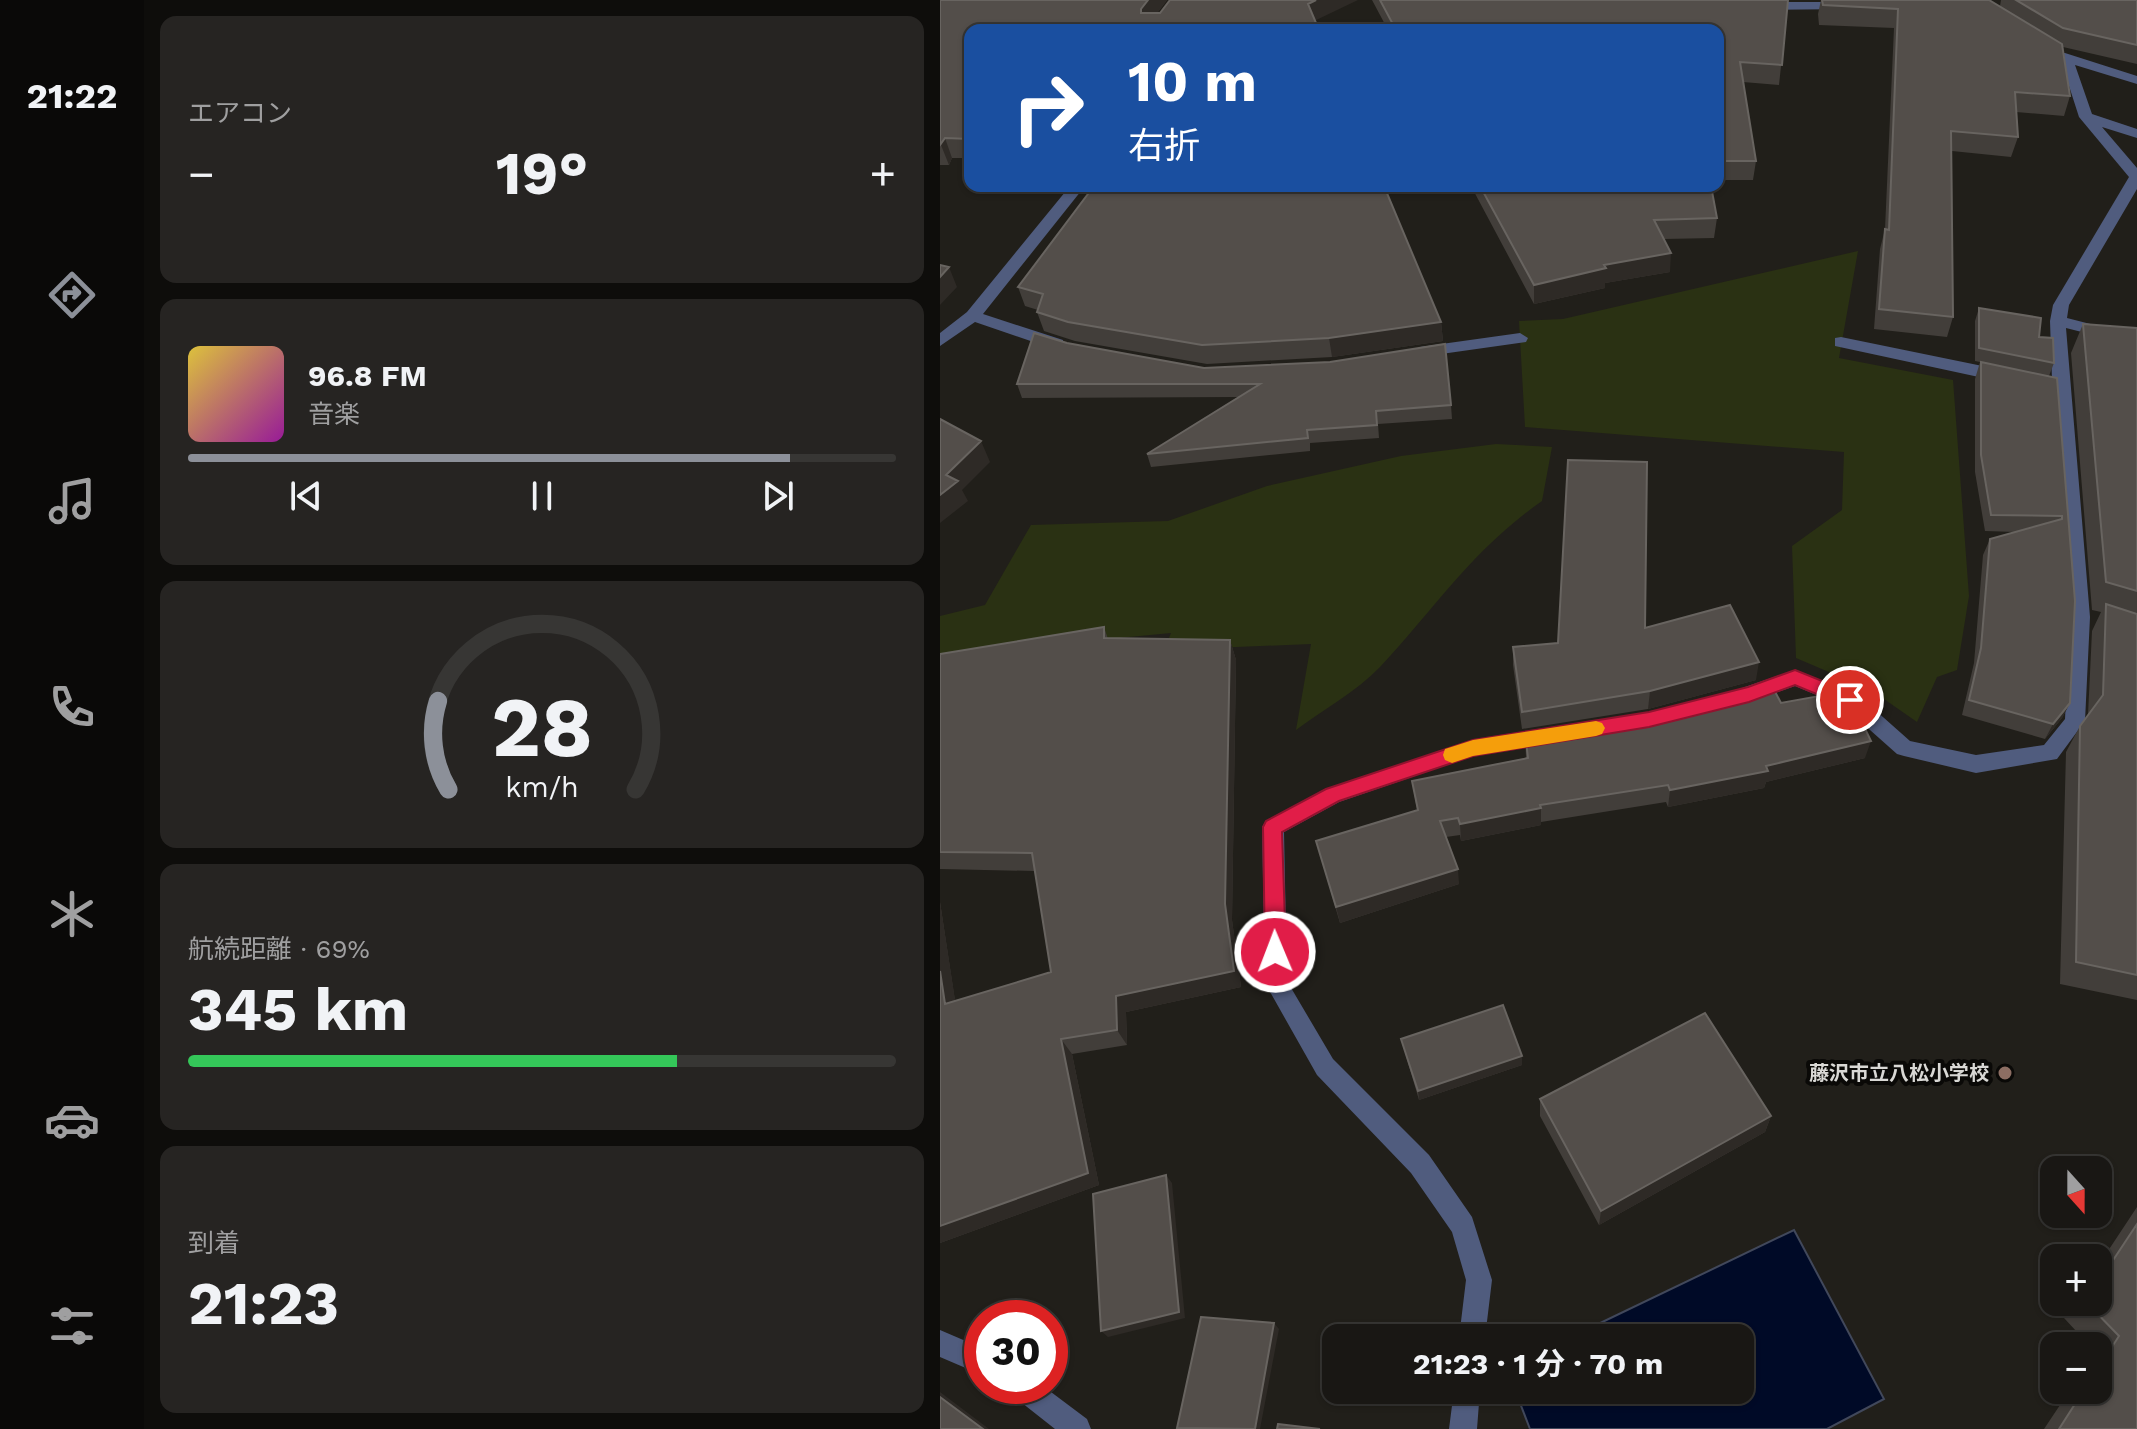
<!DOCTYPE html>
<html lang="ja">
<head>
<meta charset="utf-8">
<style>
  :root { --surface:#191714; --page:#262422; --text:#f1f3f6; --muted:#9f9fa0; --line:#373634; --accent:#8c9099 }
  body { margin:0; font-family:"Work Sans","Noto Sans JP",sans-serif; background:var(--page); color:var(--text); height:100vh; display:flex; flex-direction:column; font-size:30px; white-space:nowrap }
  * { box-sizing:border-box; margin:0 }
  p { font-size:26px; color:var(--muted) }
  .icon { flex:none; width:44px; height:44px; fill:none; stroke:currentColor; stroke-width:2; stroke-linecap:round; stroke-linejoin:round }
  .map { position:relative; flex:1; overflow:hidden }
  .sheet { display:flex; flex-direction:column; gap:16px; padding:16px; background:#0e0d0b; width:796px }
  .sheet>* { flex:none }
  .banner { position:absolute; left:24px; top:24px; width:760px; height:168px; border-radius:16px; box-shadow:0 2px 6px #0004,0 0 0 2px var(--line); background:#1a4fa0; color:#fff; overflow:hidden }
  .needle { width:52px; rotate:159deg }
  .controls { position:absolute; left:1100px; top:1156px; display:grid; gap:16px }
  .controls a { display:grid; place-items:center; width:72px; height:72px; border-radius:16px; background:var(--surface); box-shadow:0 2px 6px #0004,0 0 0 2px var(--line); font-size:40px }
  .speed { position:absolute; left:24px; top:1300px; display:flex; gap:16px; font-size:40px; font-weight:700; text-align:center }
  .speed>* { display:grid; place-content:center; width:104px; height:104px; border-radius:50%; background:var(--surface); box-shadow:0 2px 6px #0004,0 0 0 2px var(--line); line-height:1 }
  .speed .limit { border:12px solid #d22; background:#fff; color:#111 }
  .pin { position:absolute; display:grid; place-items:center; width:68px; height:68px; color:#fff; margin:-34px; border:4px solid #fff; border-radius:50%; box-shadow:0 2px 8px #0007 }
  .me { position:absolute; width:88px; margin:-44px; rotate:359deg; stroke-linejoin:round; filter:drop-shadow(0 0 6px #0008) }
  .turn { display:flex; align-items:center; gap:28px; height:168px; padding:0 32px; font-size:36px }
  .turn .icon { width:104px; height:104px; stroke-width:2.5 }
  .turn b { display:block; font-size:56px; line-height:68px }
  .big { font-size:60px; font-weight:700; line-height:1.1 }
  .sheet .widget { flex:1; display:flex; flex-direction:column; justify-content:center; gap:12px; min-width:0; padding:0 28px; border-radius:16px; background:var(--page) }
  .sheet .dial { align-items:center; gap:0 }
  .dial svg { height:208px; overflow:visible; fill:none; stroke:var(--line); stroke-width:7; stroke-linecap:round; text-anchor:middle }
  .dial text { fill:var(--text); stroke:none }
  .song { display:flex; align-items:center; gap:24px }
  .cover { width:96px; height:96px; border-radius:12px; background:linear-gradient(135deg,hsl(50 70% 55%),hsl(300 70% 35%)) }
  .played { height:8px; border-radius:4px; background:linear-gradient(90deg,var(--accent) 85%,var(--line) 85%) }
  .keys { display:flex; justify-content:space-around; direction:ltr }
  .heat { display:flex; justify-content:space-between; align-items:center; font-size:44px; direction:ltr }
  .charge { height:12px; border-radius:6px; background:linear-gradient(90deg,#34c759 69%,var(--line) 0) }
  .trip { position:absolute; left:382px; top:1324px; width:432px; height:80px; border-radius:16px; background:var(--surface); box-shadow:0 2px 6px #0004,0 0 0 2px var(--line); font-weight:700; line-height:80px; text-align:center }
  main { display:flex; flex:1; min-height:0 }
  .tab-bar { display:flex; flex-direction:column; width:144px; justify-content:space-around; align-items:center; background:#0a0908; color:var(--muted) }
  .tab-bar .icon { width:56px; height:56px }
  .tab-bar .active { color:var(--accent) }
  .tab-bar b { font-size:36px; color:var(--text) }
  .map>svg:first-child { display:block }
  .green { fill:#2a3113 }
  .water { fill:#000a27; stroke:#41485b; stroke-width:2 }
  .lines { fill:none; stroke-linecap:round; stroke-linejoin:round }
  .minor { fill:#505c7e; fill-rule:evenodd }
  .wall { fill:#423e3a }
  .shaded-wall { fill:#2e2a26 }
  .building { fill:#534e4a; stroke:#686460; stroke-width:2 }
  .route { fill:#e11d48; stroke:#92132f; stroke-width:2 }
  .slow { fill:#f59e0b }
  .education-dot { fill:#8d6e63; stroke:#0a0907; stroke-width:3 }
  .labels { text-anchor:middle; dominant-baseline:central; stroke-width:8; stroke-linejoin:round; paint-order:stroke }
  .poi-label { font-size:20px; font-weight:bold; fill:#d9d8d5; stroke:#0a0907; text-anchor:end }
</style>
</head>
<body>
<main>
<nav class="tab-bar">
<b>21:22</b>
<svg class="icon active" aria-label="directions" viewBox="0 0 24 24"><path d="M12 3l9 9-9 9-9-9zM9 14v-3h6M13 9l2 2-2 2"/></svg>
<svg class="icon" aria-label="music" viewBox="0 0 24 24"><path d="M9 18V5l10-2v13"/><circle cx="6" cy="18" r="3"/><circle cx="16" cy="16" r="3"/></svg>
<svg class="icon" aria-label="phone" viewBox="0 0 24 24"><path d="M5 4h4l2 5-3 2q2 4 5 5l2-3 5 2v4C11 20 4 13 5 4z"/></svg>
<svg class="icon" aria-label="climate" viewBox="0 0 24 24"><path d="M12 3v18M4 7l16 10M4 17L20 7"/></svg>
<svg class="icon" aria-label="car" viewBox="0 0 24 24"><path d="M5 17H2v-5l4-1 3-4h7l3 4 3 1v5h-3M9 17h6M6 11h13"/><circle cx="7" cy="17" r="2"/><circle cx="17" cy="17" r="2"/></svg>
<svg class="icon" aria-label="filters" viewBox="0 0 24 24"><path d="M4 7h16M4 17h16"/><circle cx="9" cy="7" r="2"/><circle cx="15" cy="17" r="2"/></svg>
</nav>
<section class="sheet">
<div class="widget"><p>エアコン</p>
<div class="heat"><a>−</a><b class="big">19°</b><a>+</a></div>
</div>
<div class="widget">
<div class="song"><i class="cover"></i><div><b>96.8 FM</b><p>音楽</p></div></div>
<div class="played"></div>
<div class="keys"><svg class="icon" aria-label="previous" viewBox="0 0 24 24"><path d="M18 5L8 12l10 7zM5 5v14"/></svg><svg class="icon" aria-label="pause" viewBox="0 0 24 24"><path d="M8 5v14M16 5v14"/></svg><svg class="icon" aria-label="next" viewBox="0 0 24 24"><path d="M6 5l10 7-10 7zM19 5v14"/></svg></div>
</div>
<div class="widget dial"><svg viewBox="0 0 100 80">
<path d="M14 69A42 42 0 1 1 86 69"/>
<path d="M14 69A42 42 0 0 1 10 35" stroke="#8c9099"/>
<text x="50" y="56" font-size="32" font-weight="700">28</text>
<text x="50" y="72" font-size="11">km/h</text>
</svg></div>
<div class="widget"><p>航続距離 · 69%</p><b class="big">345 km</b><div class="charge"></div></div>
<div class="widget"><p>到着</p><b class="big">21:23</b></div>
</section>
<div class="map">
<svg width="1197" height="1429" viewBox="0 0 1197 1429">
  <rect width="100%" height="100%" fill="#211f1a"/>
  <path class="green" d="M918 251 899 358 1013 380 1029 596 1017 670 997 677 977 722 931 690 856 658 852 546 902 510 904 452 585 427 579 321 623 319Z
    M556 444 612 447 602 501C533 549 496 607 440 667 417 691 383 710 356 730L371 644 224 650 231 633 0 655V616L45 605 91 525 228 521 327 486 461 456Z"/>
  <path class="water" d="M854 1230 944 1399 887 1429H590L575 1390H800V1338H629Z"/>
  <g class="lines">
    <path class="minor" d="M906 2 911 3V9L822 10 816 6 822 2Z
      M1115 53H1125L1197 76V84L1135 65 1152 114 1197 129V138L1162 127 1197 168V189L1129 305 1127 318 1197 336V346L1126 328 1150 617 1145 721 1117 759 1036 773 964 756 957 754 903 706 855 686 809 702 802 700 799 694 802 688 855 670 917 694 970 741 1036 755 1104 745 1125 719 1130 617 1113 392 1101 385 1103 381 1112 380 1110 321 1113 305 1189 177 1139 117 1121 61 1113 56Z
      M130 186H145L43 314 123 340V348H111L35 322 0 346V333L27 312Z
      M580 333 588 338 586 342 480 357 472 352 480 347Z
      M901 337 1062 370 1070 376 1062 382 895 346V338Z
      M609 728 616 730 619 736 616 742 533 756 399 802 344 832 347 981 393 1059 489 1155 532 1217 552 1280 545 1338H519L526 1280 512 1232 471 1173 377 1075 325 983 322 827 326 821 385 789 533 740Z
      M0 1330 42 1348V1375L0 1357Z
      M68 1386H103L147 1419 151 1429H115L72 1395Z
      M514 1390H540L537 1429H509Z"/>
  </g>
  <path class="wall" d="M0 0H227L217 13 418 0 30 30V158H12L9 165H0Z
    M432 0H848L839 85 803 82 816 161 813 180H778V30H448Z
    M881 0H1049L1060 6 1061 0H1197V64L1123 47 1130 96 1124 116 1076 112 1078 137 1071 157 1012 151 1013 317 1007 337 934 329 940 249 945 229 954 28 879 25 878 14Z
    M531 186H771L777 218 774 238 724 239 730 272 665 283V288L594 304Z
    M78 287 501 322 503 341 392 357 267 364 135 341 104 331 97 312 98 310 85 306Z
    M1039 308 1099 337 1114 363 1109 376 1117 378 1130 703 1122 718 1105 739 1022 715 1034 663 1043 555 1050 539 1076 532 1045 531 1035 472V379L1040 362 1035 361V321Z
    M1143 324 1197 328V1000L1120 984 1126 752 1140 726 1148 715 1152 631 1161 612 1152 610 1131 353Z
    M264 368 511 405 512 419 438 424 439 438 370 443V451L211 467 207 454 298 397 82 398 77 384Z
    M164 627 168 639 290 640 296 660 292 920 301 987 186 1012 187 1045 132 1054 159 1185 0 1243V902L15 1001 111 972 95 871 0 869V654Z
    M705 628 816 680 708 709 582 729 573 665V647L618 643Z
    M841 703 925 758 826 782 824 788 728 807 726 802 601 822V825L521 841 520 835 506 837 519 884 400 923 376 841 477 810 472 781 586 758 585 733Z
    M461 1039 582 1056V1065L479 1100Z
    M600 1099 831 1116 825 1132 659 1225 600 1116Z
    M1197 1207V1429H1104L1130 1390H1158V1346H1150L1124 1318 1134 1302H1158V1266Z"/>
  <path class="shaded-wall" d="M208 0H227L206 28 201 9Z
    M376 0H418L370 23 368 4Z
    M5 138 12 158 9 165 1 145Z
    M731 253 730 272 665 283V288L594 304V285L664 265Z
    M9 267 17 287 0 305V277Z
    M501 322 503 341 392 357 389 338Z
    M41 441 50 462 22 490 28 501 0 523V495L6 475Z
    M290 640 296 660 292 920 301 987 186 1012 187 1045 177 1030 176 996 285 904Z
    M819 662 816 680 708 709 710 691Z
    M1130 703 1122 718 1105 739 1113 724Z
    M931 741 925 758 826 782 824 788 728 807 730 790Z
    M601 808V825L521 841 520 824Z
    M518 869 519 884 400 923 396 907Z
    M0 902 18 1019 5 1004 0 971Z
    M121 1039 132 1054 159 1185 0 1243V1226Z
    M582 1056V1065L479 1100 478 1091Z
    M831 1116 825 1132 659 1225 661 1211Z
    M226 1175 232 1183 245 1318 168 1337 161 1331Z
    M334 1323 339 1329 320 1429H315Z
    M0 1392 49 1429H43L0 1397Z"/>
  <path class="building" d="M0 0H208L201 9V13H220L230 0H376L368 4 379 30H30V139L5 138 0 145Z
    M440 0H848L842 65 800 62 816 161H778V30H456Z
    M882 0H1049L1122 44 1130 96 1075 92 1078 137 1011 131 1013 317 939 309 945 229 949 230 958 9 883 5Z
    M1076 0H1197V45L1123 28Z
    M154 186H444L501 322 389 338 262 345 128 322 97 312 103 294 78 287Z
    M540 186H771L777 218 714 220 731 253 664 265 666 268 594 285Z
    M0 265 9 267 0 277Z
    M1039 308 1101 318 1099 337 1113 338 1114 363 1039 348Z
    M1143 324 1197 328V591L1166 582Z
    M94 333 127 343 264 368 390 362 505 344 511 405 436 411 437 425 367 430 368 438 207 454 320 384H77Z
    M1041 362 1117 378 1135 601 1130 703 1113 724 1029 700 1041 648 1050 539 1122 519V516L1051 515 1041 455Z
    M0 419 41 441 6 475 18 481 0 495Z
    M628 460 707 462 705 628 790 605 819 662 710 691 582 712 573 647 618 643Z
    M1166 604 1197 614V975L1136 962 1140 726 1163 695Z
    M164 627V638L290 640 285 904 294 971 176 996 177 1030 121 1039 148 1173 0 1226V971L5 1004 111 972 92 853 0 852V654Z
    M830 682 841 703 907 691 931 741 826 766 828 771 730 790 728 785 600 805 601 808 520 824 518 818 500 821 518 869 396 907 376 841 478 810 472 781 588 758 585 733 712 713Z
    M563 1005 582 1056 478 1091 461 1039Z
    M765 1013 831 1116 661 1211 600 1099Z
    M226 1175 239 1312 161 1331 153 1194Z
    M1197 1224V1429H1119L1144 1390H1158V1369L1179 1336 1146 1302H1158V1283Z
    M261 1317 334 1323 315 1429 237 1428Z
    M0 1397 43 1429H0Z
    M338 1424 380 1429H337Z"/>
  <path class="route" d="M855 670 917 695 919 700 917 705 910 708 855 685 809 702 709 727 533 756 399 801 342 832 346 952 343 959 335 961 328 959 325 952 323 827 326 821 386 789 533 740 709 712 808 687Z"/>
  <path class="slow" d="M656 721 662 723 665 728 662 734 656 736 533 756 512 763 505 760 503 755 505 749 533 740Z"/>
  <circle class="education-dot" cx="1065" cy="1073" r="8"/>
  <g class="labels">
    <g class="poi-label">
      <text x="1049" y="1073">藤沢市立八松小学校</text>
    </g>
  </g>
</svg>
<div class="controls">
<a><svg class="needle" viewBox="-14 -14 28 28"><path d="M0-13l5 13h-10z" fill="#e53935"/><path d="M0 13l5-13h-10z" fill="#9f9fa0"/></svg></a>
<a>+</a>
<a>−</a>
</div>
<div class="speed"><div class="limit">30</div></div>
<div class="pin" style="left:910px;top:700px;background:#d93025"><svg class="icon" aria-label="arrive" viewBox="0 0 24 24"><path d="M6 21V4h12l-3 4 3 4H6"/></svg></div>
<svg class="me" style="left:335px;top:952px" viewBox="-20 -20 40 40"><circle r="17" fill="#e11d48" stroke="#fff" stroke-width="3"/><path d="M0-11L8 9 0 5-8 9z" fill="#fff"/></svg>
<div class="trip">21:23 · 1 分 · 70 m</div>
<div class="banner">
<div class="turn"><svg class="icon" aria-label="right" viewBox="0 0 24 24"><path d="M7 20v-9h11M14 6l5 5-5 5"/></svg><div><b>10 m</b>右折</div></div>
</div>
</div>
</main>
</body>
</html>
